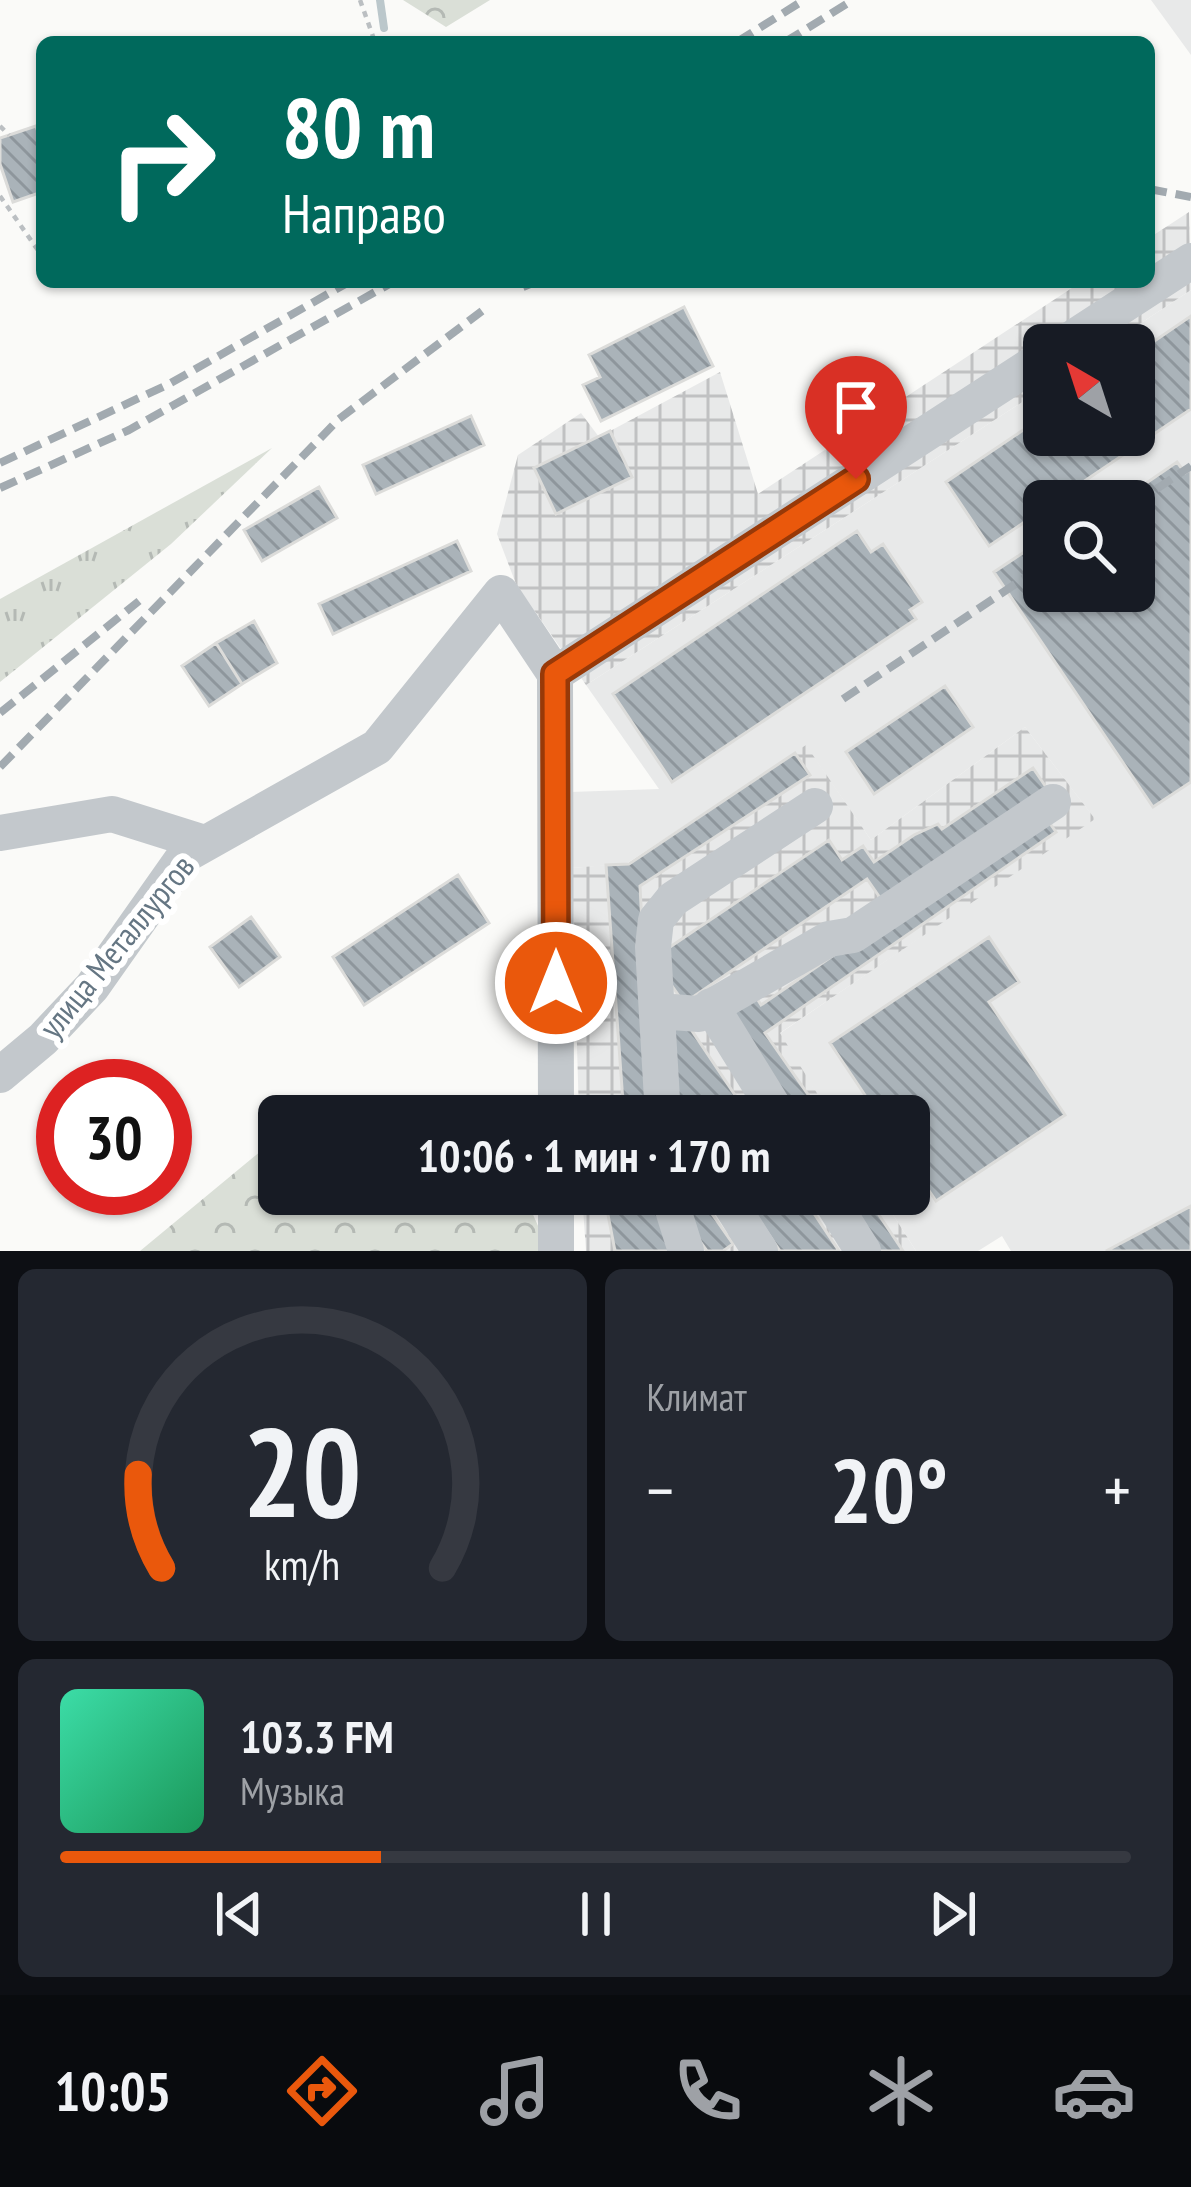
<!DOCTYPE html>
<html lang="ru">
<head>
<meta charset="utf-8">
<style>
  :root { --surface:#171b24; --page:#242831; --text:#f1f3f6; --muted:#9ea1a6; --line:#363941; --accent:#ea580c }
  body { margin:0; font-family:"PT Sans Narrow",sans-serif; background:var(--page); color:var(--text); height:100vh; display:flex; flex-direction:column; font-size:45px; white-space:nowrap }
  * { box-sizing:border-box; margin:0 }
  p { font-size:39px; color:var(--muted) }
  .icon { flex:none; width:66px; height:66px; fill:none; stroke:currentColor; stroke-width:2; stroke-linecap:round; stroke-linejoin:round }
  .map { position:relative; height:1251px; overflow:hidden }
  .side { display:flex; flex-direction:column; gap:18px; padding:18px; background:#0d0f14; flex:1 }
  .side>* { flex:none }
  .guide { position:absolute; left:36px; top:36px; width:1119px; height:252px; border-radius:18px; box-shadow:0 3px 9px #0004; background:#00695c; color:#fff; overflow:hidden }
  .needle { width:78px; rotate:321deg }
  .buttons { position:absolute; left:1023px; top:324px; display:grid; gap:24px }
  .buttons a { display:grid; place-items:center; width:132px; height:132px; border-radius:18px; background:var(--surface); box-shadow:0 3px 9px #0004; font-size:60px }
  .speed { position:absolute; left:36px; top:1059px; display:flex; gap:24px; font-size:60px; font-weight:700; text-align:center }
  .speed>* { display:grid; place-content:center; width:156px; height:156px; border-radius:50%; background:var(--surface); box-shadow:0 3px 9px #0004; line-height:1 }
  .speed .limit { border:18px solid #d22; background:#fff; color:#111 }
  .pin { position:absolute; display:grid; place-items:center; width:102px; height:102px; color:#fff; margin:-123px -51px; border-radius:50% 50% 50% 0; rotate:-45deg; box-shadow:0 0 12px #0007 }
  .pin .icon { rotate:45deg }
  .me { position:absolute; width:132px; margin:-66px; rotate:0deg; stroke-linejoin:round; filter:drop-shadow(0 0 9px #0008) }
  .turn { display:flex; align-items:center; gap:42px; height:252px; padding:0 48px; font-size:54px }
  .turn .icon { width:156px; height:156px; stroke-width:2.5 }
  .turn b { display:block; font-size:84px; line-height:102px }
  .big { font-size:90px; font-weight:700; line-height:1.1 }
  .side .widget { flex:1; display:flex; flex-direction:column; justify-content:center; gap:18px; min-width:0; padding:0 42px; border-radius:18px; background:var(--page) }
  .side .dial { align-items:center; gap:0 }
  .dial svg { height:312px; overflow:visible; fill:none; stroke:var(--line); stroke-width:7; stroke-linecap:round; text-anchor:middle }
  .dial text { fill:var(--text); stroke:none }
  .song { display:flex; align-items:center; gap:36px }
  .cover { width:144px; height:144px; border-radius:18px; background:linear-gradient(135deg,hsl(160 70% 55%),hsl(150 70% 35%)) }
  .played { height:12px; border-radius:6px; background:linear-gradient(90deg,var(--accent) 30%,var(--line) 30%) }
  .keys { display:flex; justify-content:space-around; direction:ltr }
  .heat { display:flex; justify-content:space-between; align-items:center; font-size:66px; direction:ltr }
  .side .tiles { flex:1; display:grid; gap:18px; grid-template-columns:1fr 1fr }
  .widget:last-child { grid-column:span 2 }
  .trip { position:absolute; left:258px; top:1095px; width:672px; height:120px; border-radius:18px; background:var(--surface); box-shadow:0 3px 9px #0004; font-weight:700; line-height:120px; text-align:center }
  .menu { display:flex; height:192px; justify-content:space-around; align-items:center; background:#090b0e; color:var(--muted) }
  .menu .icon { width:84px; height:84px }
  .menu .on { color:var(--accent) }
  .menu b { font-size:54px; color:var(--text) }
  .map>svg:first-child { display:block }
  .built { fill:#e8e9e9; fill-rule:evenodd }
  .industrial { fill:url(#industrial-grid) }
  .grass { fill:url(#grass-tufts) }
  .forest { fill:url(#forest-crowns) }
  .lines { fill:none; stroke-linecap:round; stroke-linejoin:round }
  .stream { stroke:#bbc7cb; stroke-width:8 }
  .building { fill:url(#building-back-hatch); stroke:#dcdcda; stroke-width:3 }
  .path { stroke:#bbbfc2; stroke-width:4.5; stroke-dasharray:6 6; stroke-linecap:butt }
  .minor { stroke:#c3c8cc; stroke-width:36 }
  .rail { stroke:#a2aab0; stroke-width:8; stroke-dasharray:18 9; stroke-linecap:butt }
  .route-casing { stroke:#983908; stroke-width:30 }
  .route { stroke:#ea580c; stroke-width:21 }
  .labels { text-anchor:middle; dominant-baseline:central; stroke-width:12; stroke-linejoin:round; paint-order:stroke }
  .street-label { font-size:33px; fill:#657683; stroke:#fff }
</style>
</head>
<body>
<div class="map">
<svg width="1191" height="1251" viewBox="0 0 1191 1251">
  <defs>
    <pattern id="industrial-grid" width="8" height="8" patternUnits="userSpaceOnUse" patternTransform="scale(3)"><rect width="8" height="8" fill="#e8e9e9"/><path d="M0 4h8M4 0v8" fill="none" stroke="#c0c1c2"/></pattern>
    <pattern id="grass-tufts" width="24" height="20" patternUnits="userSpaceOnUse" patternTransform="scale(3)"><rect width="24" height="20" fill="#dadfd7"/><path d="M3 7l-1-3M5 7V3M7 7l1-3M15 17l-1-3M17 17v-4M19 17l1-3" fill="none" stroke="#b4b9b4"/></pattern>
    <pattern id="forest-crowns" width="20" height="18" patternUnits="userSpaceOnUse" patternTransform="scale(3)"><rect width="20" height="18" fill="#dadfd7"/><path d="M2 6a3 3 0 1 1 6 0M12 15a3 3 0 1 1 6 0" fill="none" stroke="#b4b9b4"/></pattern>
    <pattern id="building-back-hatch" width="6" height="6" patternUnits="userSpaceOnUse" patternTransform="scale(3)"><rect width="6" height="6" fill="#aab3b9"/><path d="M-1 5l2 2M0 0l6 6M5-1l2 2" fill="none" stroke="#8e969c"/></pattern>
  </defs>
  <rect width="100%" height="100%" fill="#fafaf8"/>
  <path class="built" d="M1151 0H1191V55Z
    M1191 290V1251H1011L1002 1236 978 1251H916L880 1194H909V1116H831L779 1034 1094 818 1025 727 871 840 806 746 626 864 572 868 570 792 659 789 586 685 1044 388V435H1134V345H1108ZM1044 501H1134V591H1044Z"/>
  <path class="industrial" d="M1189 212 1191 290 1108 345H1044V388L586 685 516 584 497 534 518 455 581 413 599 437 720 372 758 494 1081 282H1149V238Z
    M1025 727 1095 819 780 1033 831 1116H579L572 868 629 863 806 745 871 840Z
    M582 1194H880L916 1251H586Z"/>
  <path class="grass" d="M272 448 171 544 0 682V599Z"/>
  <path class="forest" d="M403 0H490L446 27Z
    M279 1136V1194H451L464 1212 524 1194 549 1251H140Z"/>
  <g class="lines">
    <path class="stream" d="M380 0 384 28"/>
  </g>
  <path class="building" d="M36 126 42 144V192L13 202 0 164V138Z
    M684 307 713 366 601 421 583 385 600 377 589 355Z
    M1191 316V409L1055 501H1044V509L989 546 946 482 1044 416V435H1134V355Z
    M471 416 484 445 376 494 363 465Z
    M610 431 632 477 556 514 534 468Z
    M1177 462 1185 473 1191 469V782L1153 807 994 572 1044 539V591H1134V501H1120Z
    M319 487 337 518 262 561 244 530Z
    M857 531 871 552 883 544 922 602 910 610 916 619 672 782 613 694Z
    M457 541 471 571 333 634 319 604Z
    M254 621 277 663 242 684 216 643Z
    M216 643 242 684 209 706 182 666Z
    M945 686 973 727 874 794 846 752Z
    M795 753 810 775 640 886 652 1116H624L606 865 629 864Z
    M1033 768 1048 790 883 902 867 879 684 1003 665 976 661 953 829 840 842 860 863 846 874 862 914 835 938 824 942 829Z
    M1042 812 1056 832 765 1033 809 1096 804 1100 814 1116H788L719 1012 751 989 761 1005Z
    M458 875 489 923 364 1005 333 957Z
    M251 917 280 957 239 987 210 947Z
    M989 937 1019 982 989 1002 1065 1115 936 1201 909 1161V1116H879L830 1043Z
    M680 1013 749 1116H688L650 1059Z
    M604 1194H657L671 1251H615Z
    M680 1194H698L733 1244 723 1251H707L670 1201Z
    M741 1194H801L839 1251H780Z
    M840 1194H865L903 1251H878Z
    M1191 1206V1251H1106Z"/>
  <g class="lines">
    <path class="path" d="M360 0 375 42
      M0 126 9 135
      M0 196 42 256
      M60 282 62 285"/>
    <path class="minor" d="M1062 345 1191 261
      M555 674 1044 357
      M0 833 112 814 201 842
      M711 1006 779 1116
      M658 1011 699 1014 829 939 853 935 1053 802
      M0 1075 43 1039 92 987 185 855 377 747 501 593 555 674 556 1116
      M663 1116 653 947 656 920 673 899 815 806
      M556 1194V1251
      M668 1194 686 1251
      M724 1194 760 1251
      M827 1194 863 1251"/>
    <path class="rail" d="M737 42 804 0
      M785 42 853 0
      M1149 189 1191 197
      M523 287 535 282
      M0 463 169 384 349 282
      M0 488 129 430 393 282
      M1134 504 1191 466
      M843 699 1044 565
      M0 713 139 601
      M0 767 339 419 482 311"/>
  </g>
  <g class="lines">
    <defs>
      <path id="route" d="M556 983 555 674 856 479"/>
    </defs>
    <use href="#route" class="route-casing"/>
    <use href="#route" class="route"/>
  </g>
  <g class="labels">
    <g class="street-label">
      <text transform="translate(116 946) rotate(-51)">улица Металлургов</text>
    </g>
  </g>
</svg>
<div class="buttons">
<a><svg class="needle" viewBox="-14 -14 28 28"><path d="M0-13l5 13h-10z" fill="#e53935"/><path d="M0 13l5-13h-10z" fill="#9ea1a6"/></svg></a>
<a><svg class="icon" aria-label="search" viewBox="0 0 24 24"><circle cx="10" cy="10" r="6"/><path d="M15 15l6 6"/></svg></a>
</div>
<div class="speed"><div class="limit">30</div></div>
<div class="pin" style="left:856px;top:479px;background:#d93025"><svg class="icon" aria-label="arrive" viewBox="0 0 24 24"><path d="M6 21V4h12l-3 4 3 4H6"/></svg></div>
<svg class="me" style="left:556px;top:983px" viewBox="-20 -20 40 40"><circle r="17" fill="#ea580c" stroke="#fff" stroke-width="3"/><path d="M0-11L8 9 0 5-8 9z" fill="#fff"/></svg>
<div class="trip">10:06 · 1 мин · 170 m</div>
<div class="guide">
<div class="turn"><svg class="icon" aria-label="right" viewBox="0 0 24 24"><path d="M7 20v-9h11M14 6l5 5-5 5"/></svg><div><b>80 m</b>Направо</div></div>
</div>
</div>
<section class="side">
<div class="tiles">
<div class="widget dial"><svg viewBox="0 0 100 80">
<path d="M14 69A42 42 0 1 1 86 69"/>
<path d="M14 69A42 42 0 0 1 8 45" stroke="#ea580c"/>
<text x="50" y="56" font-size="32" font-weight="700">20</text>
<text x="50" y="72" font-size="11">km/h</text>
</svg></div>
<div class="widget"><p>Климат</p>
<div class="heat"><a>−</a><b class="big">20°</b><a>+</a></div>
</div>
<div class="widget">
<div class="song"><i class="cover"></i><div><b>103.3 FM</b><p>Музыка</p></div></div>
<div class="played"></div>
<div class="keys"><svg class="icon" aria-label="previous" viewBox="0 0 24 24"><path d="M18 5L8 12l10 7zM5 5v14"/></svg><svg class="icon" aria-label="pause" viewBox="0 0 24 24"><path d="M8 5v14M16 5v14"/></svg><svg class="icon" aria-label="next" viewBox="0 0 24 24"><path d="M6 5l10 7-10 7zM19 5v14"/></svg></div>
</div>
</div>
</section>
<nav class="menu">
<b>10:05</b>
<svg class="icon on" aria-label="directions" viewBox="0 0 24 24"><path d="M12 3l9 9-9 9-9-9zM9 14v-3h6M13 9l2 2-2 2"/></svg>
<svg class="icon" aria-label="music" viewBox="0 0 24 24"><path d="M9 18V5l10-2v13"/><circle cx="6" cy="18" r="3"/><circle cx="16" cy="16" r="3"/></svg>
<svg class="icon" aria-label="phone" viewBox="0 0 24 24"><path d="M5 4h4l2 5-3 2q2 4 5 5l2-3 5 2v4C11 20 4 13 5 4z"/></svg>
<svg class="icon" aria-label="climate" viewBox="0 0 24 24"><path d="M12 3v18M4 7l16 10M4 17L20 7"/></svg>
<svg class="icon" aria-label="car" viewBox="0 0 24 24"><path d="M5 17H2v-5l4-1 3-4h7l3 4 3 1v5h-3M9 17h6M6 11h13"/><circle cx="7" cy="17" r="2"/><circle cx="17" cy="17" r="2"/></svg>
</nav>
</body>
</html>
